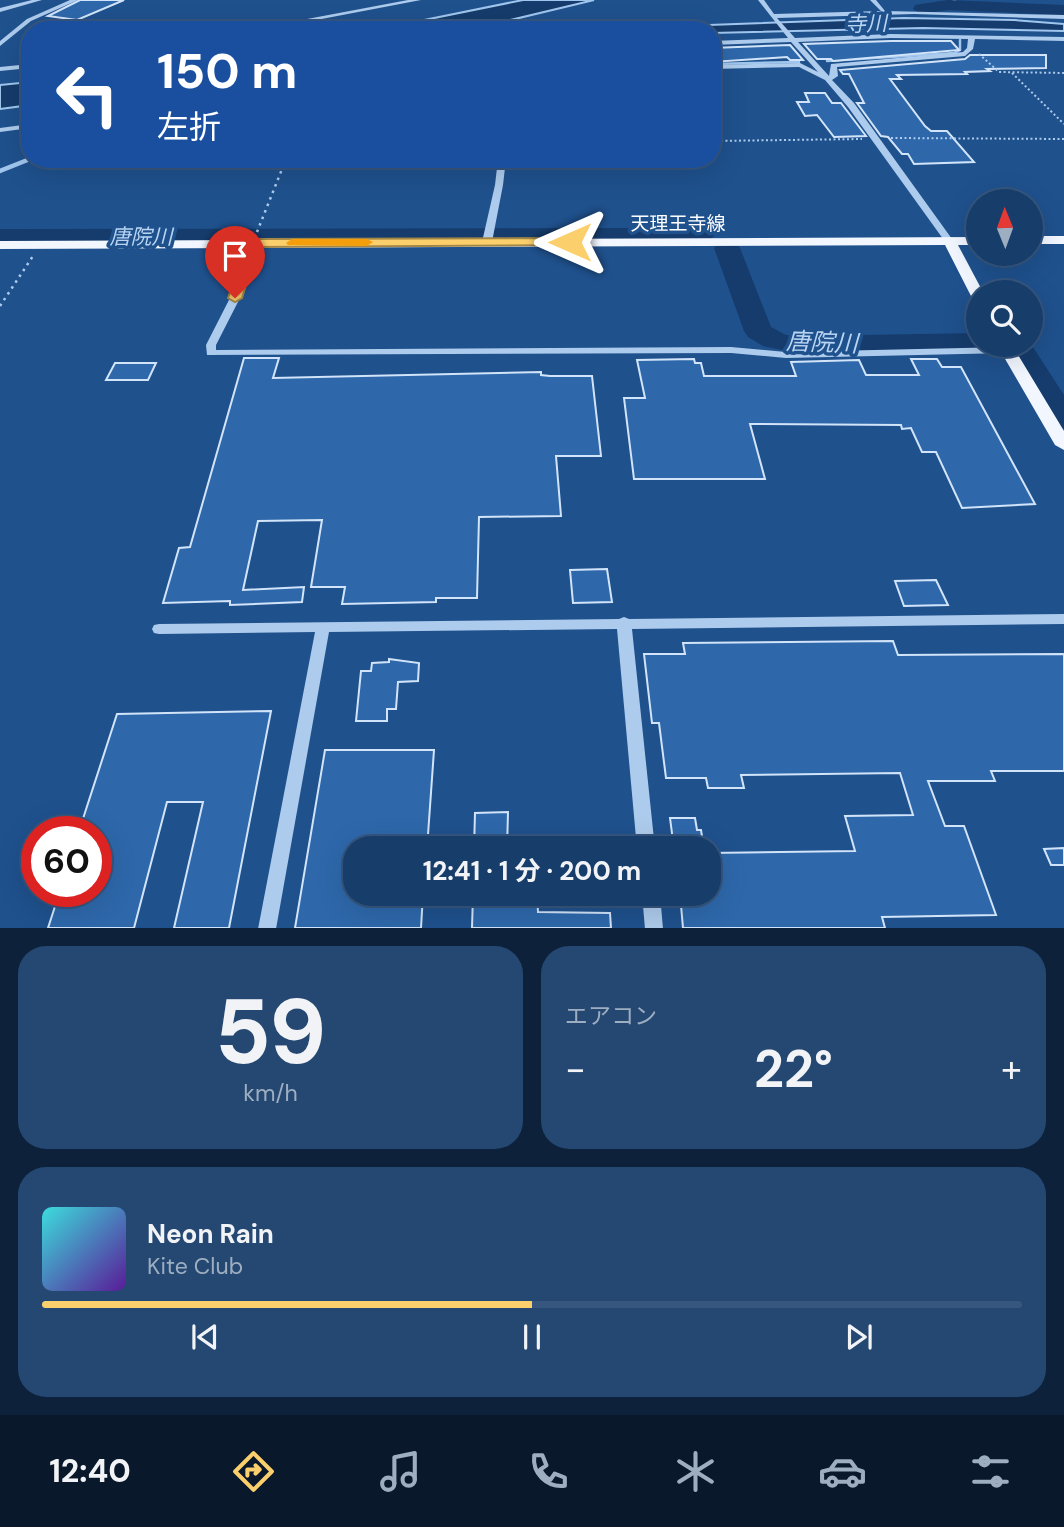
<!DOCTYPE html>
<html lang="ja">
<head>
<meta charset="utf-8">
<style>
  :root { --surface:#173d6a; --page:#244872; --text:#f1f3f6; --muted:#9eaec1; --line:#36567e; --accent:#fbcf6c }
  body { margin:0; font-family:"DM Sans","Noto Sans JP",sans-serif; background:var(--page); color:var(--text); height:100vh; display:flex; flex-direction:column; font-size:26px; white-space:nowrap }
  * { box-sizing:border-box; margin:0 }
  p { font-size:23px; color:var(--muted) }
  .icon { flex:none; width:38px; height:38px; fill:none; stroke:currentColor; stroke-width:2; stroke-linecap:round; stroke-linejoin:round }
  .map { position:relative; height:928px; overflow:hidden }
  .panel { display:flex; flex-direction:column; gap:18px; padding:18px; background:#0d223a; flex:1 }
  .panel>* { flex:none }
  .hud { position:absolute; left:21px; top:21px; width:700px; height:147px; border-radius:28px; box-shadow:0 7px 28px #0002,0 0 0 2px var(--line); background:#1a4fa0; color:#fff; overflow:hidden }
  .needle { width:46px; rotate:359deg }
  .controls { position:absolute; left:966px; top:189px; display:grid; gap:14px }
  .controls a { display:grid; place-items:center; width:77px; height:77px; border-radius:50%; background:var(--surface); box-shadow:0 7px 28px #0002,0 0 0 2px var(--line); font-size:35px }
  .speed { position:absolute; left:21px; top:816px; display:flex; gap:14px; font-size:35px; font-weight:700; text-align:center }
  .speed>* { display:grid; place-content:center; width:91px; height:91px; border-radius:50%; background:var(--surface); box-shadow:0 7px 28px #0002,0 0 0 2px var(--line); line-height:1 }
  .speed .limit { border:10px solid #d22; background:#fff; color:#111 }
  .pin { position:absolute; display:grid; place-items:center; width:60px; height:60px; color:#fff; margin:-72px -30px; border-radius:50% 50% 50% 0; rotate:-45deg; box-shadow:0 0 7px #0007 }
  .pin .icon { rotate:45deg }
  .me { position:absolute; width:77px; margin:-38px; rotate:270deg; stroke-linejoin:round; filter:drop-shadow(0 0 5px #0008) }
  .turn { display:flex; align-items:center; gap:24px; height:147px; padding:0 21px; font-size:32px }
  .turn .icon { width:91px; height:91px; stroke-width:2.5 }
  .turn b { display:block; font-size:49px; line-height:60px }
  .big { font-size:52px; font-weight:700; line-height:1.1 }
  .panel .tile { flex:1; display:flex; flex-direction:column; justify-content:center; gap:10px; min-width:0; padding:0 24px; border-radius:28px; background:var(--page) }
  .panel .dial { align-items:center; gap:0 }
  .dial b { font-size:91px; line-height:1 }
  .song { display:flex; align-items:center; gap:21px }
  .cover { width:84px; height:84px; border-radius:10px; background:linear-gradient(135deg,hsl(180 70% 55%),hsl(270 70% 35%)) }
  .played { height:7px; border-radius:4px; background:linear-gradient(90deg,var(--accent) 50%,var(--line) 50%) }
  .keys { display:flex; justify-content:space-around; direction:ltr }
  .heat { display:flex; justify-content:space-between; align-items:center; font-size:38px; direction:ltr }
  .panel .tiles { flex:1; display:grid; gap:18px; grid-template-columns:1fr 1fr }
  .tile:last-child { grid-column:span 2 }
  .trip { position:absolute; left:343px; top:836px; width:378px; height:70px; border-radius:28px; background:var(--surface); box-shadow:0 7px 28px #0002,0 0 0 2px var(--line); font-weight:700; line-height:70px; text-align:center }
  .menu { display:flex; height:112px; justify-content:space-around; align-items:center; background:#09182a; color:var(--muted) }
  .menu .icon { width:49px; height:49px }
  .menu .selected { color:var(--accent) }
  .menu b { font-size:32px; color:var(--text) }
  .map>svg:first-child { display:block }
  .water { fill:#153c6c; stroke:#a0c6ee; stroke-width:2 }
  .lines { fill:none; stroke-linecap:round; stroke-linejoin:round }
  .stream-far1 { stroke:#a0c6ee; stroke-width:2.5 }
  .stream { stroke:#a0c6ee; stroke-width:4.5 }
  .river { fill:#153c6c; fill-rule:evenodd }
  .building { fill:#2e68ab; stroke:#d2e4f9; stroke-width:2 }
  .path-far1 { stroke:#adcbec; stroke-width:2; stroke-dasharray:2 2.5; stroke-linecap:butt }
  .path { stroke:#adcbec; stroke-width:2.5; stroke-dasharray:2.5 4.5; stroke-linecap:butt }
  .minor { fill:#adcbec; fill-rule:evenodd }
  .major { fill:#f2f7ff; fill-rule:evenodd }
  .route { fill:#fbcf6c; stroke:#a38746; stroke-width:2 }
  .slow { fill:#f59e0b }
  .labels { text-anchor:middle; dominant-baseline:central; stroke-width:7; stroke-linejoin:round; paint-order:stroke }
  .far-street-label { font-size:19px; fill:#fff; stroke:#1f518d }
  .far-water-label { font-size:21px; font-style:italic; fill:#b9d5f3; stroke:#1f518d }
  .water-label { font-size:24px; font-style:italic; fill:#b9d5f3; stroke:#1f518d }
</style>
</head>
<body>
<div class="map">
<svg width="1064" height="929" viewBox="0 0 1064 929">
  <rect width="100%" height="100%" fill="#1f518d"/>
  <path class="water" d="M523 0H594L469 30H375Z
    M904 18 1014 20 1064 24V31L923 28 712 33V30H570Z
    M30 82V105L0 109V85Z"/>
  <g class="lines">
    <path class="stream-far1" d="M948 5 955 0
      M827 61 954 53 960 50V40
      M712 64 799 62"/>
    <path class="stream" d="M0 171 30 159"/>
    <path class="river" d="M948 0 1064 5V15L948 10 921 14 913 9 915 5Z
      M702 228 711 230 714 235 711 240 702 242 0 245V229Z
      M727 240 736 243 740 248 771 327 786 335 803 336 978 333V345H991L978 351 796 353 763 346 748 337 744 331 714 248 718 243Z
      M1031 344 1064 395V429L1053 427 1003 345Z"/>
  </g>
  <path class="building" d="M80 0H124L77 20 48 16Z
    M891 41H951L959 50 833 61 831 59H817L804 44Z
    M790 45 803 60H790L787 57 712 62V48Z
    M970 55H1046V68L987 69 990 71 965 72 967 74 897 75 901 79H890L925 126 931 131H947L974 162 914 164 908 154H902L888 137 881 136 857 103H864L849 74H843L840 70 965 59Z
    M805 93H825L832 103H841L866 136 834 137 817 115 805 116 797 102H809Z
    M244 358H279L273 378 541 372V375L550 376H592L601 456H556L561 516 479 517 477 598H436V602L342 604 345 587H311L322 520 258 521 243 590 304 587 302 602 230 605V601L163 603 179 548 190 547Z
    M694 359 695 363H701L704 376H796L791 362 859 360 866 375H919L911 359H937L942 367H961L1035 504 962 508 936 452H922L911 428 902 429 901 425 750 424 765 479H634L624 398H645L637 360Z
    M115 363H156L148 380H106Z
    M607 569 612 602 573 603 570 570Z
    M936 580 948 605 904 606 895 581Z
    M893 641 898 655 1064 654V771H991L995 781H928L945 826H964L996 915 882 917 885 928H683L680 894H709V853L855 851 845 816 913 815 900 773 741 775 744 788H708L706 778H666L659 723H652L644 654H685L683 643Z
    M389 659 419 663 418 681 398 682 396 709H387V721H356L361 671H371L372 663 389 662Z
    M271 711 229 928H174L203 802H167L134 928H48L60 891H96V831H79L117 714Z
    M325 750H434L427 849H355V894H423L421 928H295Z
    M508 812 507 849H474L475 813Z
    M670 818H695L697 830H701L704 849H674Z
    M1064 848V865H1051L1044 849Z
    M473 894H537L538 912 610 913 611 928H472Z"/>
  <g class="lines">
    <path class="path-far1" d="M979 54 999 72 1064 73
      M1012 73 1064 124
      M891 138 1064 139
      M712 141 862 139"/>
    <path class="path" d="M257 232 286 159
      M0 306 33 256"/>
    <path class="minor" d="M32 0H42L0 12V8Z
      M70 0H78L31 21 0 46V41L27 19Z
      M408 0H421L264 30H249Z
      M758 0H764L774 14 881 11 870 0H876L885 11 1064 15V19L914 14 777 18 795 38 891 34 1064 37V41L975 39 973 49 965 56 837 67 838 76 832 80 854 103 952 239V243H946L848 107 825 80 799 67 712 69V65L800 63 818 72 791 42 712 45V41L788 38ZM891 38 968 39 967 48 963 52 831 64 829 76 798 42Z
      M30 64V68L0 71V67Z
      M30 124V128L0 132V128Z
      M498 159H506L503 185 492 242 487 245 482 242 495 185Z
      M253 240 258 243 240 298 216 345V350L731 347 786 352 1007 347 1012 350 1007 353 786 358 731 353 207 355 206 345 230 298 248 243Z
      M1064 614V624L632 629 655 849H637L617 629 329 632 276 929H258L315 632 159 634 154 633 152 629 154 625 159 624 619 619 624 617 629 619Z
      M642 894H660L663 929H645Z"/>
    <path class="major" d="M1031 236H1064V244H1031Z
      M978 237V245H958L983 292H978V300L971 296 945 245 0 249V241Z
      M997 345H1012L1064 431V450L1055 445Z"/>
  </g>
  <path class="route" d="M570 238 576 242 574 245 258 247 242 298 235 302 228 298 247 243 253 239Z"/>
  <path class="slow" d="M292 239H367L373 242 367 246 288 245 286 243Z"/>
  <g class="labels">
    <g class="far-street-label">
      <text x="678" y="223">天理王寺線</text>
    </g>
    <g class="far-water-label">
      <text transform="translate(866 24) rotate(-2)">寺川</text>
      <text x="141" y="237">唐院川</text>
    </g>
    <g class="water-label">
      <text transform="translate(822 342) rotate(2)">唐院川</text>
    </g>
  </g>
</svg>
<div class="controls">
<a><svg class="needle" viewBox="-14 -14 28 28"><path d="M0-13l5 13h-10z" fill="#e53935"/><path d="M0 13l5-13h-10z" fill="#9eaec1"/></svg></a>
<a><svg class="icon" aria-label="search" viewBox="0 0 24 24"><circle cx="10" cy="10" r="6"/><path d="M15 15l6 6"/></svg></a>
</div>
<div class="speed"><div class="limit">60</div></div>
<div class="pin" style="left:235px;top:298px;background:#d93025"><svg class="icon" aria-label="arrive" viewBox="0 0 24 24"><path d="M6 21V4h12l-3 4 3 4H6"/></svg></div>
<svg class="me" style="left:570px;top:242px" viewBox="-20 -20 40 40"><path d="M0-17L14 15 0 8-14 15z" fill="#fbcf6c" stroke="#fff" stroke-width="4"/></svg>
<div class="trip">12:41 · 1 分 · 200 m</div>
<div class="hud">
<div class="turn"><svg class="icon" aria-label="left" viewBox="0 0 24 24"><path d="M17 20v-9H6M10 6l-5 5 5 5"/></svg><div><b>150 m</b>左折</div></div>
</div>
</div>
<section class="panel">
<div class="tiles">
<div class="tile dial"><b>59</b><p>km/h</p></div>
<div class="tile"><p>エアコン</p>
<div class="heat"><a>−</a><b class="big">22°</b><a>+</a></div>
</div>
<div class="tile">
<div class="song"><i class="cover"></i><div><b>Neon Rain</b><p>Kite Club</p></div></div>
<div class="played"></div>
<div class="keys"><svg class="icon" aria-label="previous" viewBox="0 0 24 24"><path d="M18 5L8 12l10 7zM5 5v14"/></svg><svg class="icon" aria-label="pause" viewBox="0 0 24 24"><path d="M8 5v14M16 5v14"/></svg><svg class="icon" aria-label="next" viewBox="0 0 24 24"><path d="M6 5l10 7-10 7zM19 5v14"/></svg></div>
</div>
</div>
</section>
<nav class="menu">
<b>12:40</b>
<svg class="icon selected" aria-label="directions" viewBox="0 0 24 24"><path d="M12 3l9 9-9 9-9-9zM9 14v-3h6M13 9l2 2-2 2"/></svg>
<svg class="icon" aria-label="music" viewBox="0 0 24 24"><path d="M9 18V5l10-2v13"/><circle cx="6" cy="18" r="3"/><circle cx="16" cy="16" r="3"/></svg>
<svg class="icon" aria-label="phone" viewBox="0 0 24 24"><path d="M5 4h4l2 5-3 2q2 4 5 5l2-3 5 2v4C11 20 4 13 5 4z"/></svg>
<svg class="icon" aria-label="climate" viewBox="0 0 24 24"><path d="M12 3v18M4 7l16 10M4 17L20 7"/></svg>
<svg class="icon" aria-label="car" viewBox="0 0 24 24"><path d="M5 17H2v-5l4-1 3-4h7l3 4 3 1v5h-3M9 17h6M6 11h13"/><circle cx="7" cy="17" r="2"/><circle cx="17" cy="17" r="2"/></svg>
<svg class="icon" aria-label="filters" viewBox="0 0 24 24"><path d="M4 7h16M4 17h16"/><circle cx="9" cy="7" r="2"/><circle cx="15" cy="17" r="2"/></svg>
</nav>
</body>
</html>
